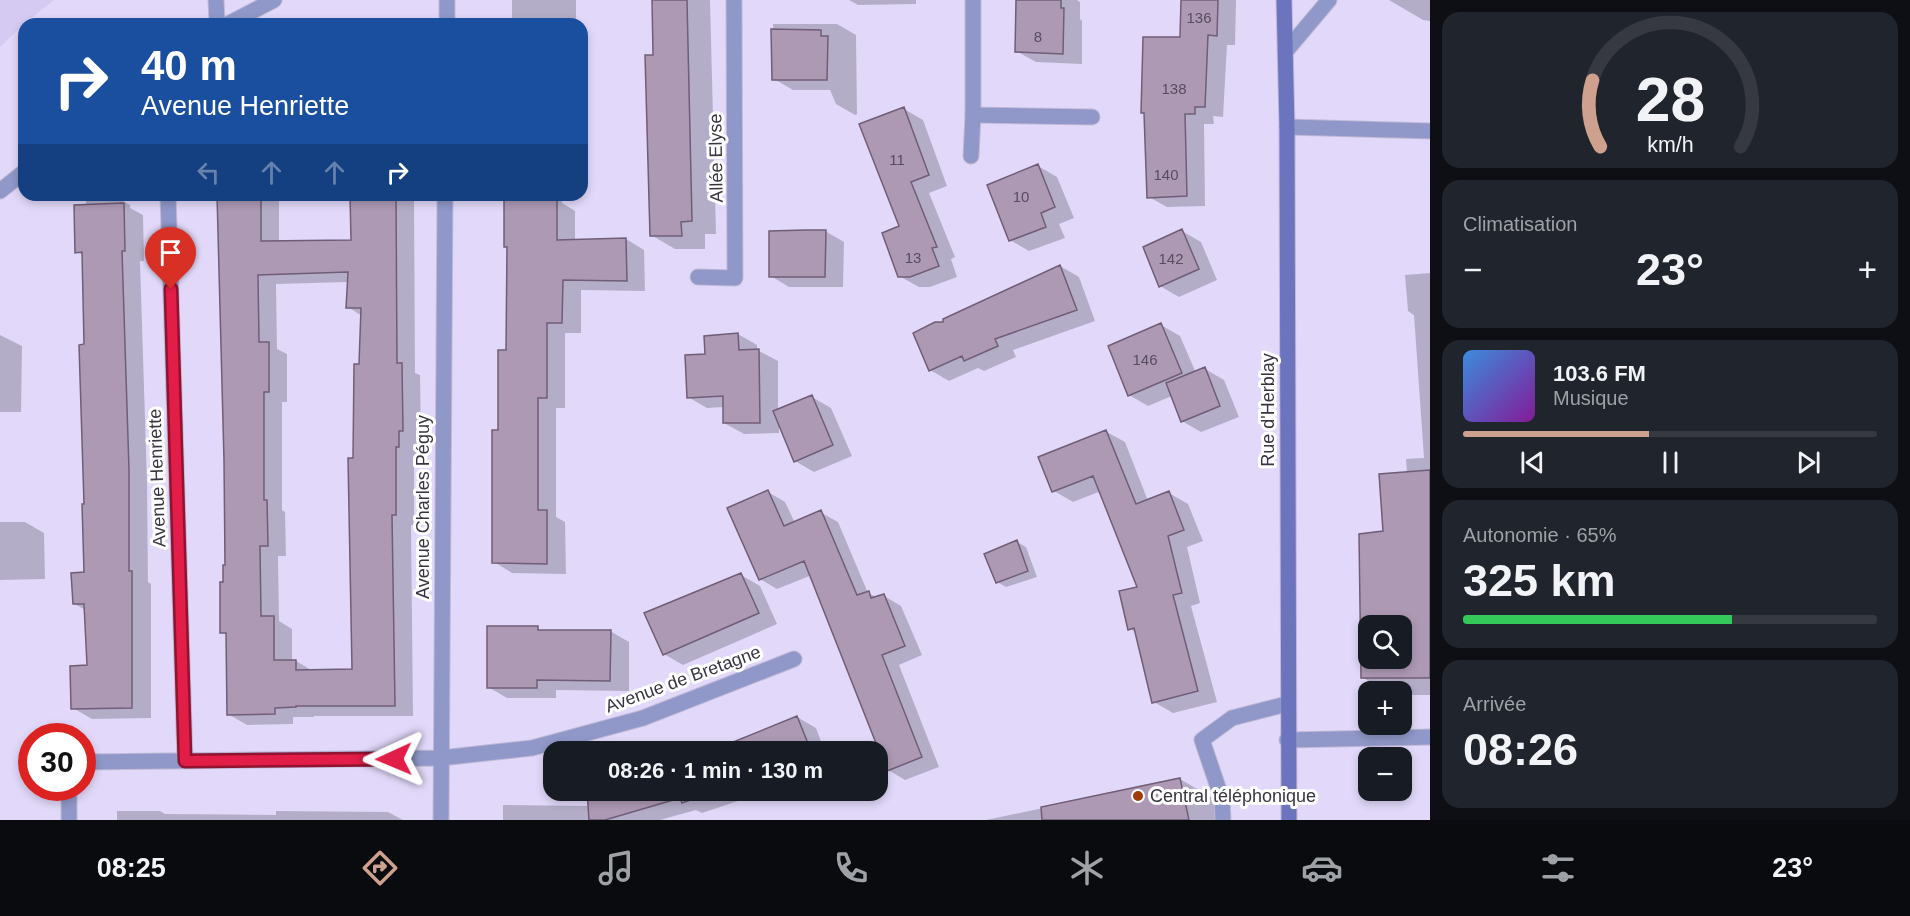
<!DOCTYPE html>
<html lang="fr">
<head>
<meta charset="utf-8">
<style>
  :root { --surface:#171b24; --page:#20242c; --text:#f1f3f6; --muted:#9ea1a6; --line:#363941; --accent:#cda18d }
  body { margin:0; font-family:Helvetica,sans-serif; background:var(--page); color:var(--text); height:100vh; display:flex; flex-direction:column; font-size:22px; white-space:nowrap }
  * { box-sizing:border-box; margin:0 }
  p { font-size:20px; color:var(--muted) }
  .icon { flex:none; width:33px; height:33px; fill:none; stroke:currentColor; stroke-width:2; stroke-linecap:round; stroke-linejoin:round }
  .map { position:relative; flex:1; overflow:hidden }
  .sheet { display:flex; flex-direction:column; gap:12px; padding:12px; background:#0d0f14; width:480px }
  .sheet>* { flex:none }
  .hud { position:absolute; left:18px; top:18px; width:570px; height:183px; border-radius:18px; box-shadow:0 3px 9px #0003; background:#1a4fa0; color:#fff; overflow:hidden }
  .buttons { position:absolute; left:1358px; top:615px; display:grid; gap:12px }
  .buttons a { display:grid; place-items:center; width:54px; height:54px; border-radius:12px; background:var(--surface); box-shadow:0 3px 9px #0003; font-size:30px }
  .speed { position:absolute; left:18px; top:723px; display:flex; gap:12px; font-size:30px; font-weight:700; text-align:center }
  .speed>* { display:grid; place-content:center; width:78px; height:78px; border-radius:50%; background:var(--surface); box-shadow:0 3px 9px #0003; line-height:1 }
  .speed .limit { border:9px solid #d22; background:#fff; color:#111 }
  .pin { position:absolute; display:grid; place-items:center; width:51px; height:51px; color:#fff; margin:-62px -26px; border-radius:50% 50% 50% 0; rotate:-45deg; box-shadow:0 0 6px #0007 }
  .pin .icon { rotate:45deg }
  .me { position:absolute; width:66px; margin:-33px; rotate:269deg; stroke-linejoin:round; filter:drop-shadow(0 0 4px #0008) }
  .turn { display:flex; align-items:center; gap:21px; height:126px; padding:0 24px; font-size:27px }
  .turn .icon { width:78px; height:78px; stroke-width:2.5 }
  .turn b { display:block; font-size:42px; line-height:51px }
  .lanes { display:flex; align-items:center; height:57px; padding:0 24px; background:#0003; justify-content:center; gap:30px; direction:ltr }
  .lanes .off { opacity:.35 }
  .big { font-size:45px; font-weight:700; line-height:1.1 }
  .sheet .card { flex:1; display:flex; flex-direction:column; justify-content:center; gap:9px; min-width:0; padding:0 21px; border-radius:18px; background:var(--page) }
  .sheet .dial { align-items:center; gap:0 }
  .dial svg { height:156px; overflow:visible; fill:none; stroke:var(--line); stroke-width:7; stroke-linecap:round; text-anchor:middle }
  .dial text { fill:var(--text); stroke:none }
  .song { display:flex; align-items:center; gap:18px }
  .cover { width:72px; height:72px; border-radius:9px; background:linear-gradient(135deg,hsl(210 70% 55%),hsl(290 70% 35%)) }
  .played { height:6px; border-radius:3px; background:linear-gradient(90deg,var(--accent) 45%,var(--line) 45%) }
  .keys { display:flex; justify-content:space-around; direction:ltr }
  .heat { display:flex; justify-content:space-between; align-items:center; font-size:33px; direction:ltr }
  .charge { height:9px; border-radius:4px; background:linear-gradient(90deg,#34c759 65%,var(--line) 0) }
  .trip { position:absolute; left:543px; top:741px; width:345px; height:60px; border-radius:18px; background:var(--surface); box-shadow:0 3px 9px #0003; font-weight:700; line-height:60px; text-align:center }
  .dock { display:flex; height:96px; justify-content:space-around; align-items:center; background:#090b0e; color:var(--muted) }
  .dock .icon { width:42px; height:42px }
  .dock .current { color:var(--accent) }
  .dock b { font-size:27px; color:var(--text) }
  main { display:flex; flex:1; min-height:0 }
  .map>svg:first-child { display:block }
  .built { fill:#d5cbf2 }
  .shadow { fill:#0003; fill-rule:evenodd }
  .building { fill:#ae99b5; stroke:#705d76; stroke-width:1.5; fill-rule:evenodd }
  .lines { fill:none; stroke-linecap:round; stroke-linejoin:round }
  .service-casing { stroke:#c0b8d5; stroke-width:17 }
  .minor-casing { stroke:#c0b8d5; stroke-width:17 }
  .tertiary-casing { stroke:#c0b8d5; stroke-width:17 }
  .secondary-casing { stroke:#c0b8d5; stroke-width:17 }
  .service { stroke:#9098c9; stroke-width:15 }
  .minor { stroke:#9098c9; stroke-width:15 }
  .tertiary { stroke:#9098c9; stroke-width:15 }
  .secondary { stroke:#6b74bc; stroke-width:15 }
  .route-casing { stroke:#92132f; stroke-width:15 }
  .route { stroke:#e11d48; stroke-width:10 }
  .poi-dot { fill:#a13c0d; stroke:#fff; stroke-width:2 }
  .labels { text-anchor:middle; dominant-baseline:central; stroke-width:6; stroke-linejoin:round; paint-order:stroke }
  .number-label { font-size:15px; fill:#564d5e }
  .street-label { font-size:18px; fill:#383441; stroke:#fff }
  .poi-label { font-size:18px; fill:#383441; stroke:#fff; text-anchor:start }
</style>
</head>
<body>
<main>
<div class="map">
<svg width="1430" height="820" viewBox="0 0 1430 820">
  <rect width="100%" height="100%" fill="#e2d9fa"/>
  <path class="built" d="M0 0H54L24 24 0 47Z"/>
  <path class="shadow" d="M512 0H576V24H512Z
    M654 0H710L716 234H705V249H675L651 235 655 56Z
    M849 0H916V4L858 5Z
    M1017 0H1077L1080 2V19L1082 21V64L1036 62 1016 51Z
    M1182 0H1236L1235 45H1227L1223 117 1213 116 1214 124H1204L1205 206 1167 207 1149 197 1182 38Z
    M1389 0H1430V21L1423 20Z
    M773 24H837L856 35 857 114 855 115 836 104 830 90H793L774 79Z
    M582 77 586 79V103H582Z
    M904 109 923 120 947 186 929 193 955 257 951 259 957 277 930 287H919L899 276Z
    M1038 166 1057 177 1074 218 1059 224 1065 238 1029 251 1010 240Z
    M86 195H112L130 205V208L143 215 144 261H140L147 482 148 582 151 584V718L92 719 73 708 88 667 86 610 74 604 85 574 84 256 77 252 86 206Z
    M219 195H279V242L352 241V195H414L415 373 420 375 421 441H417V456H414V525H411L413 716H314V717H293V724L247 725 228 714V635L222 632 226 567ZM349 282 348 307 362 316 355 460 353 670 313 671 296 661H292V629L279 621 278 556H286L285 512 282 510V402H287V354L277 349 276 284Z
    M506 195H562V203L575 211V241L626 239 644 250 645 291 581 290V333H565V408H556V517L565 522 566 574 512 573 494 562 499 432 507 352 508 247 506 246Z
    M825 231 844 242 843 287H789L771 276Z
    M1182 231 1201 242 1217 280 1179 297 1160 286Z
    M1060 266 1079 277 1095 321 1013 350 1016 357 984 371 978 368 949 381 930 370 944 324Z
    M1430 273V695H1401V692H1387L1362 677 1361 535 1385 533 1407 474 1406 459 1424 458 1414 315 1408 311 1405 275ZM1368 626H1401V658H1368Z
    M1161 325 1180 336 1196 373 1205 369 1224 380 1239 417 1201 432 1182 421 1172 396 1148 406 1129 395Z
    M738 334 757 345V350L778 361V411L812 397 831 408 852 456 814 472 795 461 779 422V433L744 434 724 423V407L707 408 688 397 706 356Z
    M0 335 22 346 21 412H0Z
    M1105 431 1125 442 1148 501 1169 493 1188 504 1203 541 1187 547 1200 603 1191 606 1217 702 1173 713 1154 702 1136 632 1130 629 1139 588 1101 491 1073 502 1054 491Z
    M768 492 785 502 795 523 820 512 838 522 868 593 878 598 884 596 901 606 922 655 899 665 939 767 905 780 888 770 812 575 777 589 760 579Z
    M0 522H25L44 533 45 579 0 580Z
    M1017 542 1026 547 1037 577 1006 587 997 582Z
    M741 575 760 586 777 624 683 665 664 654Z
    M537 628 544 632 610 631 629 642V691L556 690V698H507L488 687Z
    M797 717 816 728 825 752H699L714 747 719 749Z
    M1180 779 1214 799 1218 820H986Z
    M588 790H771L702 813 696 810 660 820H503V805L589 806Z
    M117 811H160L165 814 276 815V811L388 812 403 820H117Z"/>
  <path class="building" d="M652 0H687L692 221 681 222 682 236H650L645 55H653Z
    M1016 0H1061V8H1064L1063 54 1015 52Z
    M1181 0H1218L1217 36 1208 35 1205 107H1195V114H1185L1187 196 1147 198 1144 113H1141L1143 37H1180Z
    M771 29 821 30V36H828L827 80H772Z
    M904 107 929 175 911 182 937 247 932 248 939 266 910 277H898L882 233 899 226 859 124Z
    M1038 164 1055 207 1041 213 1046 227 1009 241 987 185Z
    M217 195H261V241L351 240 350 195H396L397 363H402L403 431H399V447H396V515H392L395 706H296V707L275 708V714L227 715 226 633H220V582H223V565H225L224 460ZM348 272 346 308H361L359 364H354L353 458H348L352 669 296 670V660H274V616H261L260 546H268L267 500H264V392H269V342H259L258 275Z
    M504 198H557V240L626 238 627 281 563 280 562 323H547V398H538V510H547V564L492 563V430H498V350H506L507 247H504Z
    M124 203 125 251H122L129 470V571H132V708L71 709 70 666 87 665 84 604H73L71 573 84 572 82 504H84L79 345 84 344 82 252 75 253 74 205Z
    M1182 229 1199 269 1159 287 1143 247Z
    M805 230H826L825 277H769V231Z
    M1060 265 1077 310 995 339 998 346 964 361 962 356 929 371 913 333 935 322H943V319Z
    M1161 323 1182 373 1128 396 1108 346Z
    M738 333 739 350 759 349 760 423H723V396L687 398 685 355 705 354 704 336Z
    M1205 367 1220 406 1181 422 1166 383Z
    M812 395 833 445 794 462 773 411Z
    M1106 430 1136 504 1169 491 1184 530 1168 536 1182 593 1173 595 1198 691 1152 703 1134 628 1128 630 1119 591 1137 587 1093 476 1052 492 1038 457Z
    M1430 470V678H1361L1359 534 1383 531 1379 474ZM1368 626H1401V658H1368Z
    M768 490 784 526 821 510 857 595 869 591 871 598 884 594 905 646 882 655 922 757 887 771 804 561 759 580 727 508Z
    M1017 540 1028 571 996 583 984 554Z
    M741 573 759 613 663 655 644 613Z
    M487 626H538V630H611L610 681 537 680V688H487Z
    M797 716 809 746V752H696L714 745 716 749Z
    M1180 778 1189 820H1042L1041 807Z
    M587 790H718L682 803 680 798 605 820H589Z"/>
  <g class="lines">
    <defs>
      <path id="service" d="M973 0V115L1092 117
        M1286 51 1329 0
        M1223 820 1222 799 1202 740 1232 718 1287 704"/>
      <path id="minor" d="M216 0 217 24
        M447 24V0
        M1287 127 1430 131
        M971 156 973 115
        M168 195 185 761
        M698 277 735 278 734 0
        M1287 740 1430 737
        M82 762 441 758 532 748 643 718 794 659
        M69 820V788
        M441 820 445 195"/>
      <path id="tertiary" d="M228 24 274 0
        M0 191 24 172"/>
      <path id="secondary" d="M1284 0 1287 127 1289 820"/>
    </defs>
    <use href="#service" class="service-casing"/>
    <use href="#minor" class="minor-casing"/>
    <use href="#tertiary" class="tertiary-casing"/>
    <use href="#secondary" class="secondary-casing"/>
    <use href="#service" class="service"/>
    <use href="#minor" class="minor"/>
    <use href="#tertiary" class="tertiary"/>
    <use href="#secondary" class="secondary"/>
  </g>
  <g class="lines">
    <defs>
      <path id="route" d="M171 289 185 761 394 759"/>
    </defs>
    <use href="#route" class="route-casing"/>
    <use href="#route" class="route"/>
  </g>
  <circle class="poi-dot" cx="1138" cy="796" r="6"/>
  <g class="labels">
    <g class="number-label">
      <text x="1199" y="17">136</text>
      <text x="1038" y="36">8</text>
      <text x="1174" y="88">138</text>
      <text x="897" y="159">11</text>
      <text x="1166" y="174">140</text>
      <text x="1021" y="196">10</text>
      <text x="913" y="257">13</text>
      <text x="1171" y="258">142</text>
      <text x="1145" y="359">146</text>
    </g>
    <g class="street-label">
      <text transform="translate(716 158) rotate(-91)">Allée Elyse</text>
      <text transform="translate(1268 410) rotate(-90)">Rue d'Herblay</text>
      <text transform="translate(157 478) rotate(-92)">Avenue Henriette</text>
      <text transform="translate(423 507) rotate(-90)">Avenue Charles Péguy</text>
      <text transform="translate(683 679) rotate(-20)">Avenue de Bretagne</text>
    </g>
    <g class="poi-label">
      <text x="1150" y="796">Central téléphonique</text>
    </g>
  </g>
</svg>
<div class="buttons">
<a><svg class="icon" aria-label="search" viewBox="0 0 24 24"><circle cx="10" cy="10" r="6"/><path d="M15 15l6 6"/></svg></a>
<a>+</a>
<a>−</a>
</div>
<div class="speed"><div class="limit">30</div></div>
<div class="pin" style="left:171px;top:289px;background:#d93025"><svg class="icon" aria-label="arrive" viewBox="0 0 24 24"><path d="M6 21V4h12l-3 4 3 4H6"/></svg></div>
<svg class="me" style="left:394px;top:759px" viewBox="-20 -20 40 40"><path d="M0-17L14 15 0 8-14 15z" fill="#e11d48" stroke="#fff" stroke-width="4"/></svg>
<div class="trip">08:26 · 1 min · 130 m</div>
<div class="hud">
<div class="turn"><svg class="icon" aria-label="right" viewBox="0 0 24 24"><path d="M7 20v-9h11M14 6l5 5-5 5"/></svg><div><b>40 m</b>Avenue Henriette</div></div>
<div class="lanes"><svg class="icon off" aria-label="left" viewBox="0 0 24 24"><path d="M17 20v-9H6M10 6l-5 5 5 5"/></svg><svg class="icon off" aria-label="ahead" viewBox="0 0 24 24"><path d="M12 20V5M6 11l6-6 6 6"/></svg><svg class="icon off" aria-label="ahead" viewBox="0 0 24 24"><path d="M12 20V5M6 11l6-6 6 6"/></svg><svg class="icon" aria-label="right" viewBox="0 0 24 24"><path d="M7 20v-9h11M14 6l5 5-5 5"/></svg></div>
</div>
</div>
<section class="sheet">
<div class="card dial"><svg viewBox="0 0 100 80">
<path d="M14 69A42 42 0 1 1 86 69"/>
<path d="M14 69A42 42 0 0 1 10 35" stroke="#cda18d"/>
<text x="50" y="56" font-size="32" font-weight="700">28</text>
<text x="50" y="72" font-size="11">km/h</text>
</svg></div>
<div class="card"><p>Climatisation</p>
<div class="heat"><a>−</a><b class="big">23°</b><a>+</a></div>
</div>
<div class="card">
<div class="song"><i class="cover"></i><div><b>103.6 FM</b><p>Musique</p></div></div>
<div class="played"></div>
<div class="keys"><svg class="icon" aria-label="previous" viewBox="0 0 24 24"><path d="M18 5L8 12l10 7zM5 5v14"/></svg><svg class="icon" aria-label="pause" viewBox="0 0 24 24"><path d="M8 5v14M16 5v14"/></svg><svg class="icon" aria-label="next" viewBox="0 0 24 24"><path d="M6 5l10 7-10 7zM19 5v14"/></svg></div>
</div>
<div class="card"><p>Autonomie · 65%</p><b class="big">325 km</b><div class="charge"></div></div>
<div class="card"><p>Arrivée</p><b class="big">08:26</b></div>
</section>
</main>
<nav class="dock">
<b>08:25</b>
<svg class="icon current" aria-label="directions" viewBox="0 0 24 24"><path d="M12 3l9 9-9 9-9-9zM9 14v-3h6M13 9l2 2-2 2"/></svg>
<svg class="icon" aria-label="music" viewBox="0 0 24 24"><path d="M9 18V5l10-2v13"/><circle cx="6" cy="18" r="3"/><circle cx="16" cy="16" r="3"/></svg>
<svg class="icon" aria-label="phone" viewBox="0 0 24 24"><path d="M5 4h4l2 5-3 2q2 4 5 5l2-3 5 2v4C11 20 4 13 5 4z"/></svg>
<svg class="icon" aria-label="climate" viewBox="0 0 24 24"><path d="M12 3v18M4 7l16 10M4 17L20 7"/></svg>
<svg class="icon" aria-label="car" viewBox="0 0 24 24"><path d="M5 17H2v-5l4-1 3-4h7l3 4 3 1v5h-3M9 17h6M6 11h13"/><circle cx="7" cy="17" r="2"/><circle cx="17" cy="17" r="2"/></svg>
<svg class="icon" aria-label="filters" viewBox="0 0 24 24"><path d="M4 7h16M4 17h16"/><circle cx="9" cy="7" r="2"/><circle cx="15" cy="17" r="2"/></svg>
<b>23°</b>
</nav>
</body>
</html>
